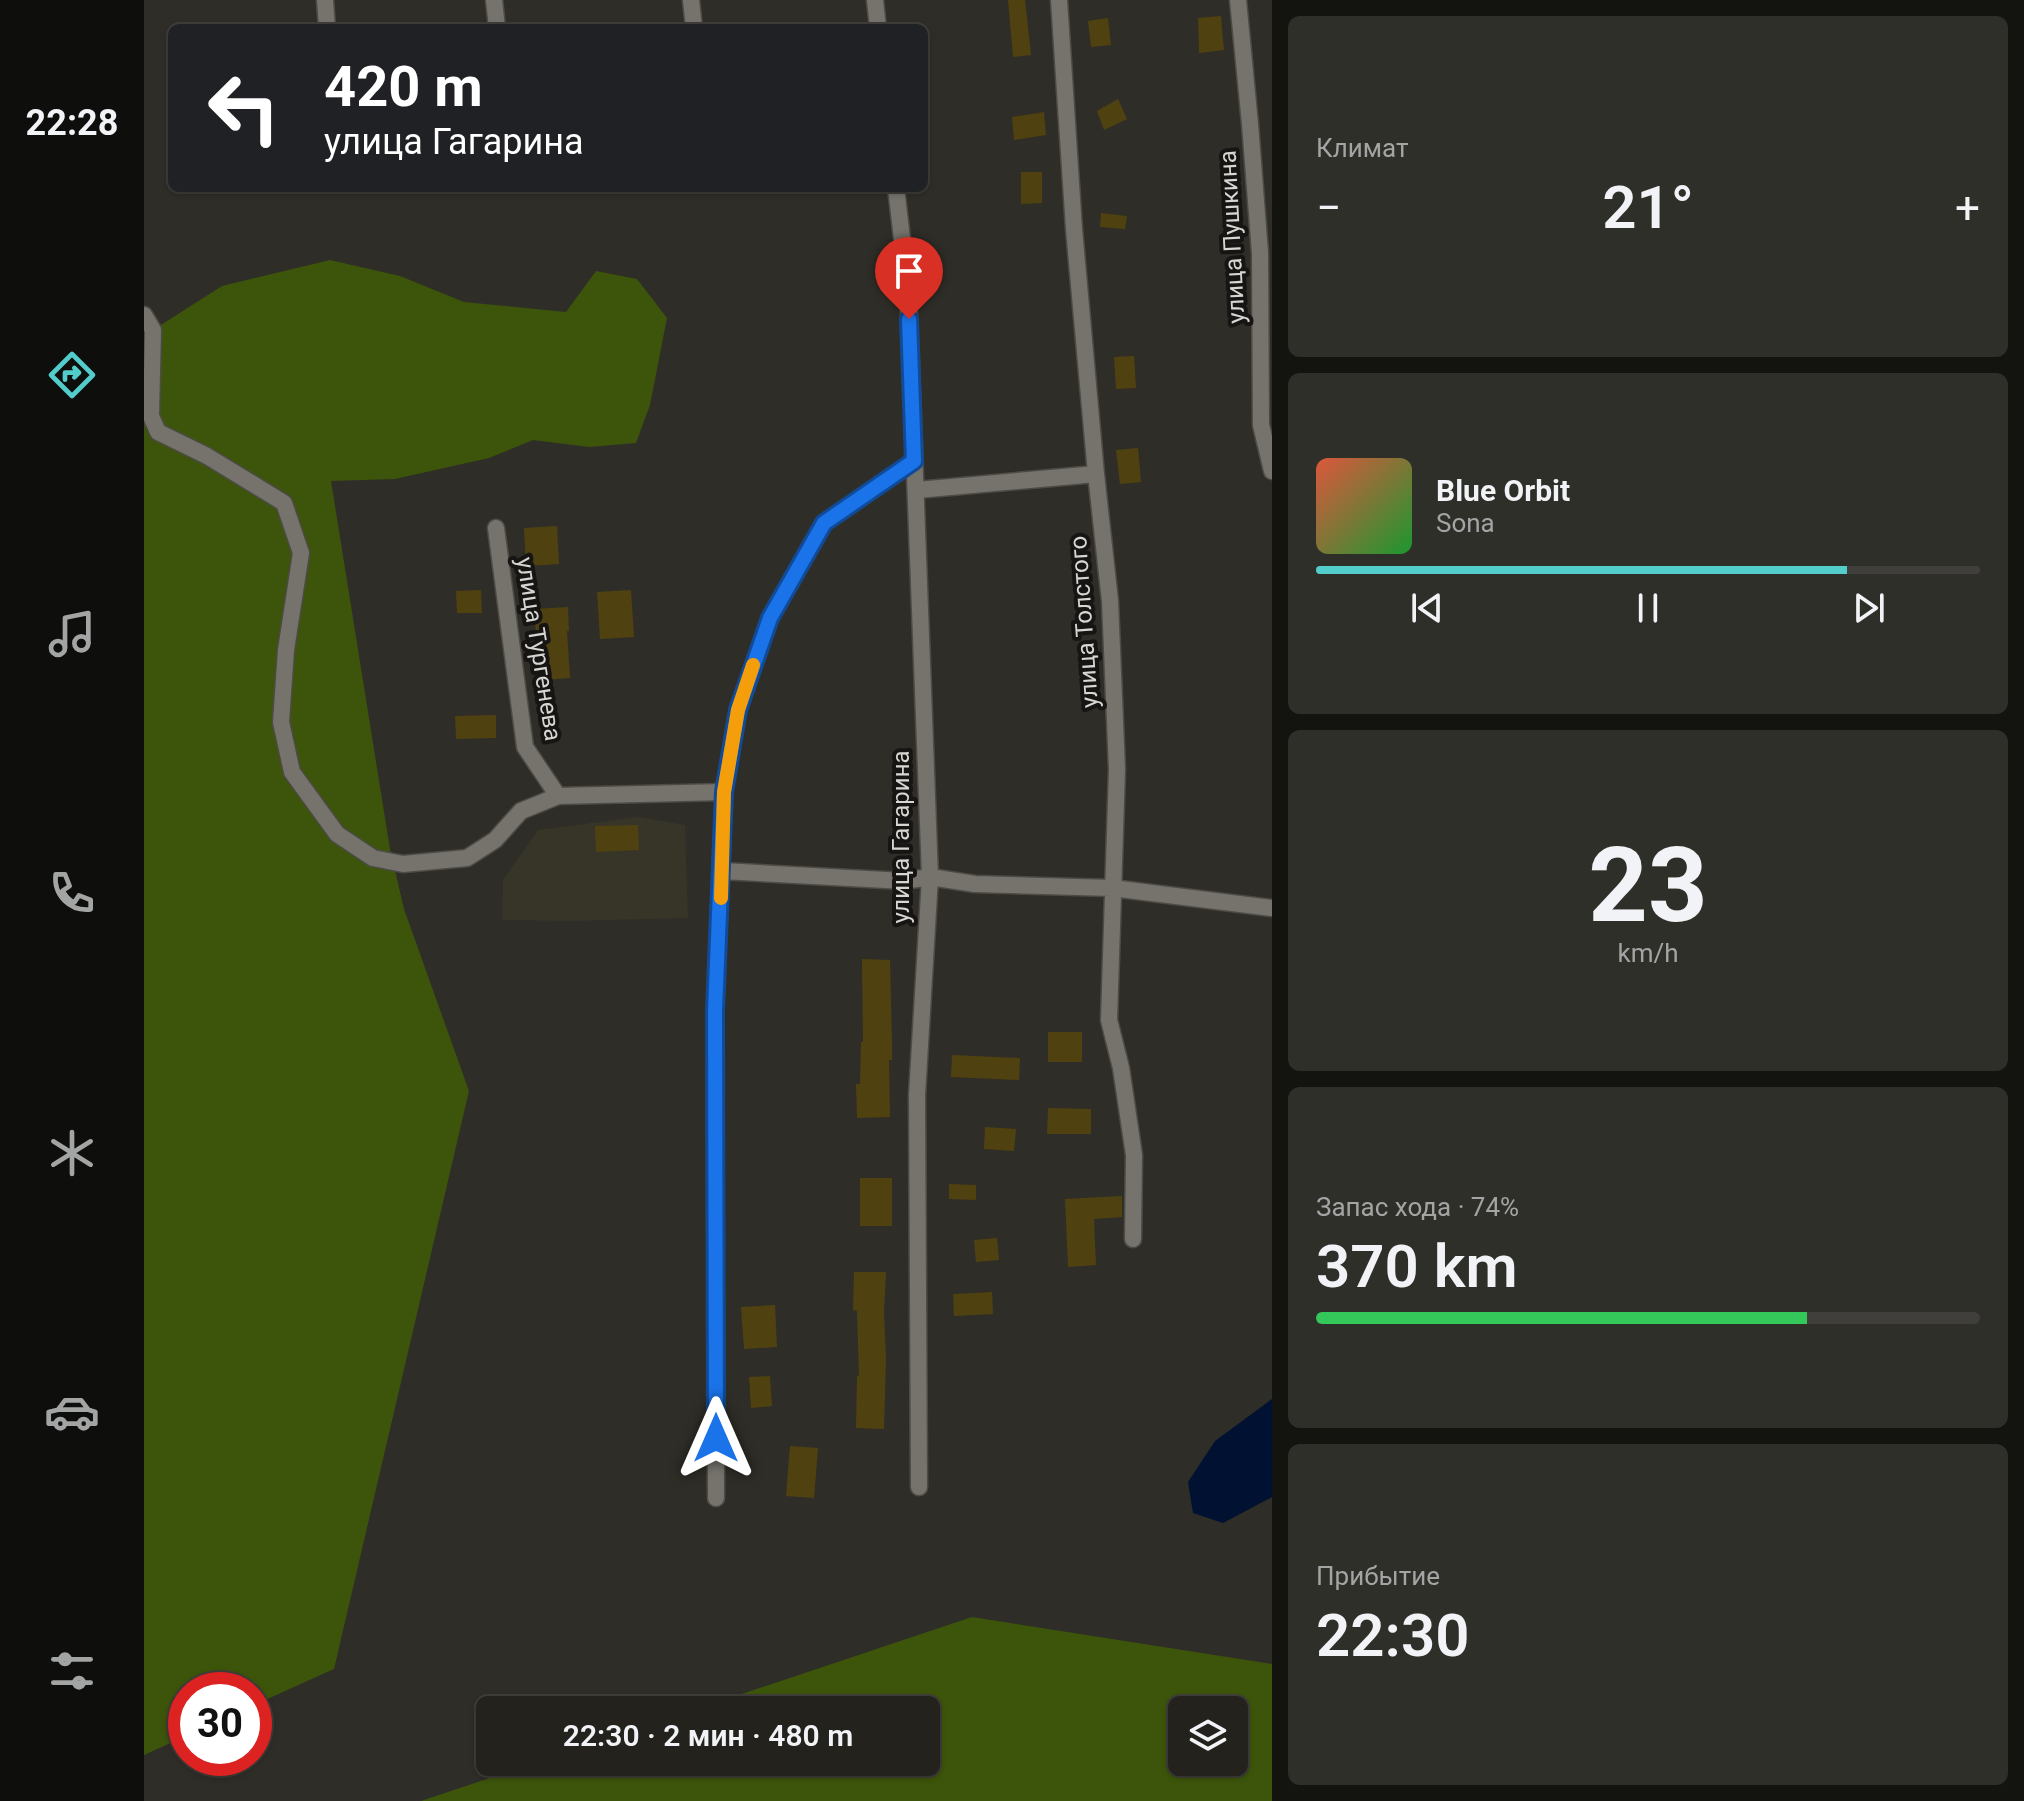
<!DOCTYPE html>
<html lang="ru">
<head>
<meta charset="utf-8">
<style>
  :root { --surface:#23221d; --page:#2f2f2a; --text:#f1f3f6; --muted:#a3a4a4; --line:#403f3b; --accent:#53cdcb }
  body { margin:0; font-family:Roboto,sans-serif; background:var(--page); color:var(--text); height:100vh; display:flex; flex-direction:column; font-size:30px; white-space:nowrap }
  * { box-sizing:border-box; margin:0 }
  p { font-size:26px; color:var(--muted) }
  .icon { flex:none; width:44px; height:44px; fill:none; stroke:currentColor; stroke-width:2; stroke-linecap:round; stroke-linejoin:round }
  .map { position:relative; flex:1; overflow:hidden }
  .details { display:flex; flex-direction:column; gap:16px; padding:16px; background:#131310; width:752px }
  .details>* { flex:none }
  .hud { position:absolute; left:24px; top:24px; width:760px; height:168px; border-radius:12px; box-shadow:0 2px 6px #0004,0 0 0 2px var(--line); background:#202124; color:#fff; overflow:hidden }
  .fabs { position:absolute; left:1024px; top:1696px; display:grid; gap:16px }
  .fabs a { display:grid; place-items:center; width:80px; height:80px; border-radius:12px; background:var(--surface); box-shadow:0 2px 6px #0004,0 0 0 2px var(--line); font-size:40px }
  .speed { position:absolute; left:24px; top:1672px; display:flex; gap:16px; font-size:40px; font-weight:700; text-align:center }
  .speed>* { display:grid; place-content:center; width:104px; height:104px; border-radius:50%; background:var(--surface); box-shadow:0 2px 6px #0004,0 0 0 2px var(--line); line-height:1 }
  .speed .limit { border:12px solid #d22; background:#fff; color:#111 }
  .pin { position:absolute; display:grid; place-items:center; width:68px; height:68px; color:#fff; margin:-82px -34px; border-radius:50% 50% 50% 0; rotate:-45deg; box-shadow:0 0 8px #0007 }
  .pin .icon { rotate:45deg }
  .me { position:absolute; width:88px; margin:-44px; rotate:0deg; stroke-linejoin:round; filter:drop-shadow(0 0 6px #0008) }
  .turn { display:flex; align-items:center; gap:28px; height:168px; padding:0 24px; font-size:36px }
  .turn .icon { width:104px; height:104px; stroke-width:2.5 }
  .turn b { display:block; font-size:56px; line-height:68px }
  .big { font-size:60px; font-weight:600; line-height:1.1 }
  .details .card { flex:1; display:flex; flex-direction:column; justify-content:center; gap:12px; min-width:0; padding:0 28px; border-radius:12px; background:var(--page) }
  .details .dial { align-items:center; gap:0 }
  .dial b { font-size:104px; line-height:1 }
  .song { display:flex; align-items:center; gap:24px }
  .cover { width:96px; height:96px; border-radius:12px; background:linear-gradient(135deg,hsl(10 70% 55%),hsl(130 70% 35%)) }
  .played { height:8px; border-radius:4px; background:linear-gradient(90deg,var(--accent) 80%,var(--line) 80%) }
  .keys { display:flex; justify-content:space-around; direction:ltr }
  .heat { display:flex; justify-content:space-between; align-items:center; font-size:44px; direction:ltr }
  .charge { height:12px; border-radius:6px; background:linear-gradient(90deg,#34c759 74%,var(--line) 0) }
  .trip { position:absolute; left:332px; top:1696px; width:464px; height:80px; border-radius:12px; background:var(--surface); box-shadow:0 2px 6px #0004,0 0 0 2px var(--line); font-weight:600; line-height:80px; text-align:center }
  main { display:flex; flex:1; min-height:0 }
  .tab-bar { display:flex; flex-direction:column; width:144px; justify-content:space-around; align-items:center; background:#0e0e0c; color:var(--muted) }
  .tab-bar .icon { width:56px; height:56px }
  .tab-bar .on { color:var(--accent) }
  .tab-bar b { font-size:36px; color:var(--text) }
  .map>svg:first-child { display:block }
  .built { fill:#373428 }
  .green { fill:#3d540b; fill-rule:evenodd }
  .water { fill:#001131 }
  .building { fill:#504210 }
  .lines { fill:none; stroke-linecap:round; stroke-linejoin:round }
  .minor-casing { stroke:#4d4b46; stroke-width:19 }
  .minor { stroke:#75736c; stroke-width:16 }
  .route-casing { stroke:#114b97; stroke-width:20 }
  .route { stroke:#1a73e8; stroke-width:14 }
  .slow { stroke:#f59e0b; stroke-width:14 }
  .labels { text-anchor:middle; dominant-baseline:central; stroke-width:8; stroke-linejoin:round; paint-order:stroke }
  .street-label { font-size:24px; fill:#d7d6d2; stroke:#161513 }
</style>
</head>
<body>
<main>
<nav class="tab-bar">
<b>22:28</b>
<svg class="icon on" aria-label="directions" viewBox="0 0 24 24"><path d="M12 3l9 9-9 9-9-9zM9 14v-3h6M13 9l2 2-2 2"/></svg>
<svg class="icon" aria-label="music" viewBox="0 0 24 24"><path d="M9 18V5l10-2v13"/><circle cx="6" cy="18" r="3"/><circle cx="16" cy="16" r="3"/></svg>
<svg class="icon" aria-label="phone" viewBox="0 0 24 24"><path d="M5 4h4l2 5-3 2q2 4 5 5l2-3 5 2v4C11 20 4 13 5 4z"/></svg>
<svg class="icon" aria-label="climate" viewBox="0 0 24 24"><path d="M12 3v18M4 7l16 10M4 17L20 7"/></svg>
<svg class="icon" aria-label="car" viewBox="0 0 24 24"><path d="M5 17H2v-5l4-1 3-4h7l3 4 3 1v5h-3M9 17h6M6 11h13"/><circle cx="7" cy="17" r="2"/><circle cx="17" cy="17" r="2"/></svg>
<svg class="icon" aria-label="filters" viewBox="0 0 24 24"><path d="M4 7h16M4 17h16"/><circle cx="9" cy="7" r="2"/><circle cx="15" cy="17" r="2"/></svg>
</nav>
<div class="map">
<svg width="1128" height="1801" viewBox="0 0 1128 1801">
  <rect width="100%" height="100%" fill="#2f2d27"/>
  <path class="built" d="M494 817 541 825 544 918 427 921 358 920 359 880 394 830Z"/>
  <path class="green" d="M186 260 256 276 320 302 422 312 452 271 493 279 523 318 506 405 492 443 445 447 389 440 345 458 251 479 187 481 246 849 260 909 325 1091 190 1669 110 1705V1690H42V1736L0 1755V327L9 330 78 286Z
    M828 1617 1128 1664V1801H277L394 1762H782V1710H550ZM1038 1710H1090V1762H1038Z"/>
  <path class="water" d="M1128 1399V1497L1079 1523 1049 1513 1044 1482 1071 1441Z"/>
  <path class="building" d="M864 0H881L887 55 869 57Z
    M1077 16 1080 50 1055 53 1054 18Z
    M964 18 967 45 947 47 944 21Z
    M974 99 983 119 960 130 953 111Z
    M900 112 902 135 870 140 868 117Z
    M877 172H898V203L877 204Z
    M957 213 983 216 981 229 956 227Z
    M990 356 992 388 972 389 970 357Z
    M994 448 997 482 976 484 972 450Z
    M413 526 415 564 382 566 380 528Z
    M337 590 338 613H313L312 591Z
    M487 590 490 637 456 639 453 592Z
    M424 607 425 631H423L426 678 400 680 397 632 392 633 390 609Z
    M352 715V738L312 739 311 716Z
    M494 825 495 850 452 852 451 826Z
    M718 959 746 960 748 1042V1060H745L746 1117 713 1118 712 1084H716L717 1042H719Z
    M904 1032H938V1062H904Z
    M808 1055 876 1058 875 1080 807 1077Z
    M904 1108 947 1109V1134H903Z
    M841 1127 872 1129 870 1151 840 1149Z
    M716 1178H748V1226H716Z
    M805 1184 832 1185V1200L805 1199Z
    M978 1196V1217L950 1219 952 1265 924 1267 921 1199Z
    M853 1238 855 1260 832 1262 830 1240Z
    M710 1272H742L740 1311 742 1359 740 1429 712 1428 713 1376H715L713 1311 709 1310Z
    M848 1292 849 1314 810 1316 809 1294Z
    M631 1305 633 1347 600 1349 597 1307Z
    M626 1376 628 1406 607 1408 605 1377Z
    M646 1446 674 1448 670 1498 642 1496Z"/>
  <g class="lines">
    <defs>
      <path id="minor" d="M181 0 183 28
        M350 0 353 28
        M547 0 550 28
        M731 0 734 28
        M915 0 930 229 952 474 966 601 973 769 965 1020 977 1068 990 1155 989 1239
        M1094 0 1106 124 1116 253 1117 425 1128 471
        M752 188 764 289 786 877 773 1095 775 1487
        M0 315 9 330 7 416 14 432 63 456 140 503 157 553 142 650 137 722 148 772 193 834 229 858 259 864 323 858 351 840 377 811 414 796
        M773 490 952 474
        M352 528 381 747 414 796 580 792
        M578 871 760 881 786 877 831 884 968 888 1128 908
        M572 1498 571 1011 580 792 594 710 626 618 680 523 770 461"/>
    </defs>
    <use href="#minor" class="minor-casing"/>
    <use href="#minor" class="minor"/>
  </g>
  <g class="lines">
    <defs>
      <path id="route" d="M572 1438 571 1011 580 792 594 710 626 618 680 523 770 461 765 319"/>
    </defs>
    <use href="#route" class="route-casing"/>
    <use href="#route" class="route"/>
    <path class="slow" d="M577 898 580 792 594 710 609 665"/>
  </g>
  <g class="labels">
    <g class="street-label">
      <text transform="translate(1088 237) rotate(-93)">улица Пушкина</text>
      <text transform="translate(940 622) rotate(-94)">улица Толстого</text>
      <text transform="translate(395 649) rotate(81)">улица Тургенева</text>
      <text transform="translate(757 837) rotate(-90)">улица Гагарина</text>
    </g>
  </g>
</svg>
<div class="fabs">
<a><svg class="icon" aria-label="layers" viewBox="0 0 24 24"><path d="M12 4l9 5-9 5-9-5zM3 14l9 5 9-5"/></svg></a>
</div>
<div class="speed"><div class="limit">30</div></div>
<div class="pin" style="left:765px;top:319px;background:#d93025"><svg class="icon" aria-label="arrive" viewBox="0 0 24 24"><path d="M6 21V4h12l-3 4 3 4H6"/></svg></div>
<svg class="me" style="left:572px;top:1438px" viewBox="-20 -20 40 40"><path d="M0-17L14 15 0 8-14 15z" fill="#1a73e8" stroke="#fff" stroke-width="4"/></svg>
<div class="trip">22:30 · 2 мин · 480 m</div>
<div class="hud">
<div class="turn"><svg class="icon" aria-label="left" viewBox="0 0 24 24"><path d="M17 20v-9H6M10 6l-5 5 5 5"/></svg><div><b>420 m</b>улица Гагарина</div></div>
</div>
</div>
<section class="details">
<div class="card"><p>Климат</p>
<div class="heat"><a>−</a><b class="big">21°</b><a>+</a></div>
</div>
<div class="card">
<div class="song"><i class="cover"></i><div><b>Blue Orbit</b><p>Sona</p></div></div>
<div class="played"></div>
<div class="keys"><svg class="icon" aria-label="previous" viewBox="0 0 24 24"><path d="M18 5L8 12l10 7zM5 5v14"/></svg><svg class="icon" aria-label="pause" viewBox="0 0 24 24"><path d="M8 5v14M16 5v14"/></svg><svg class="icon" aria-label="next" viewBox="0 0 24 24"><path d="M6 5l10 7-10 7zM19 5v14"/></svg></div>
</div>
<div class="card dial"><b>23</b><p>km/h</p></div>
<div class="card"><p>Запас хода · 74%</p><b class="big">370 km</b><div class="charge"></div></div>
<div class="card"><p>Прибытие</p><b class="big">22:30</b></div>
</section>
</main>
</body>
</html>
